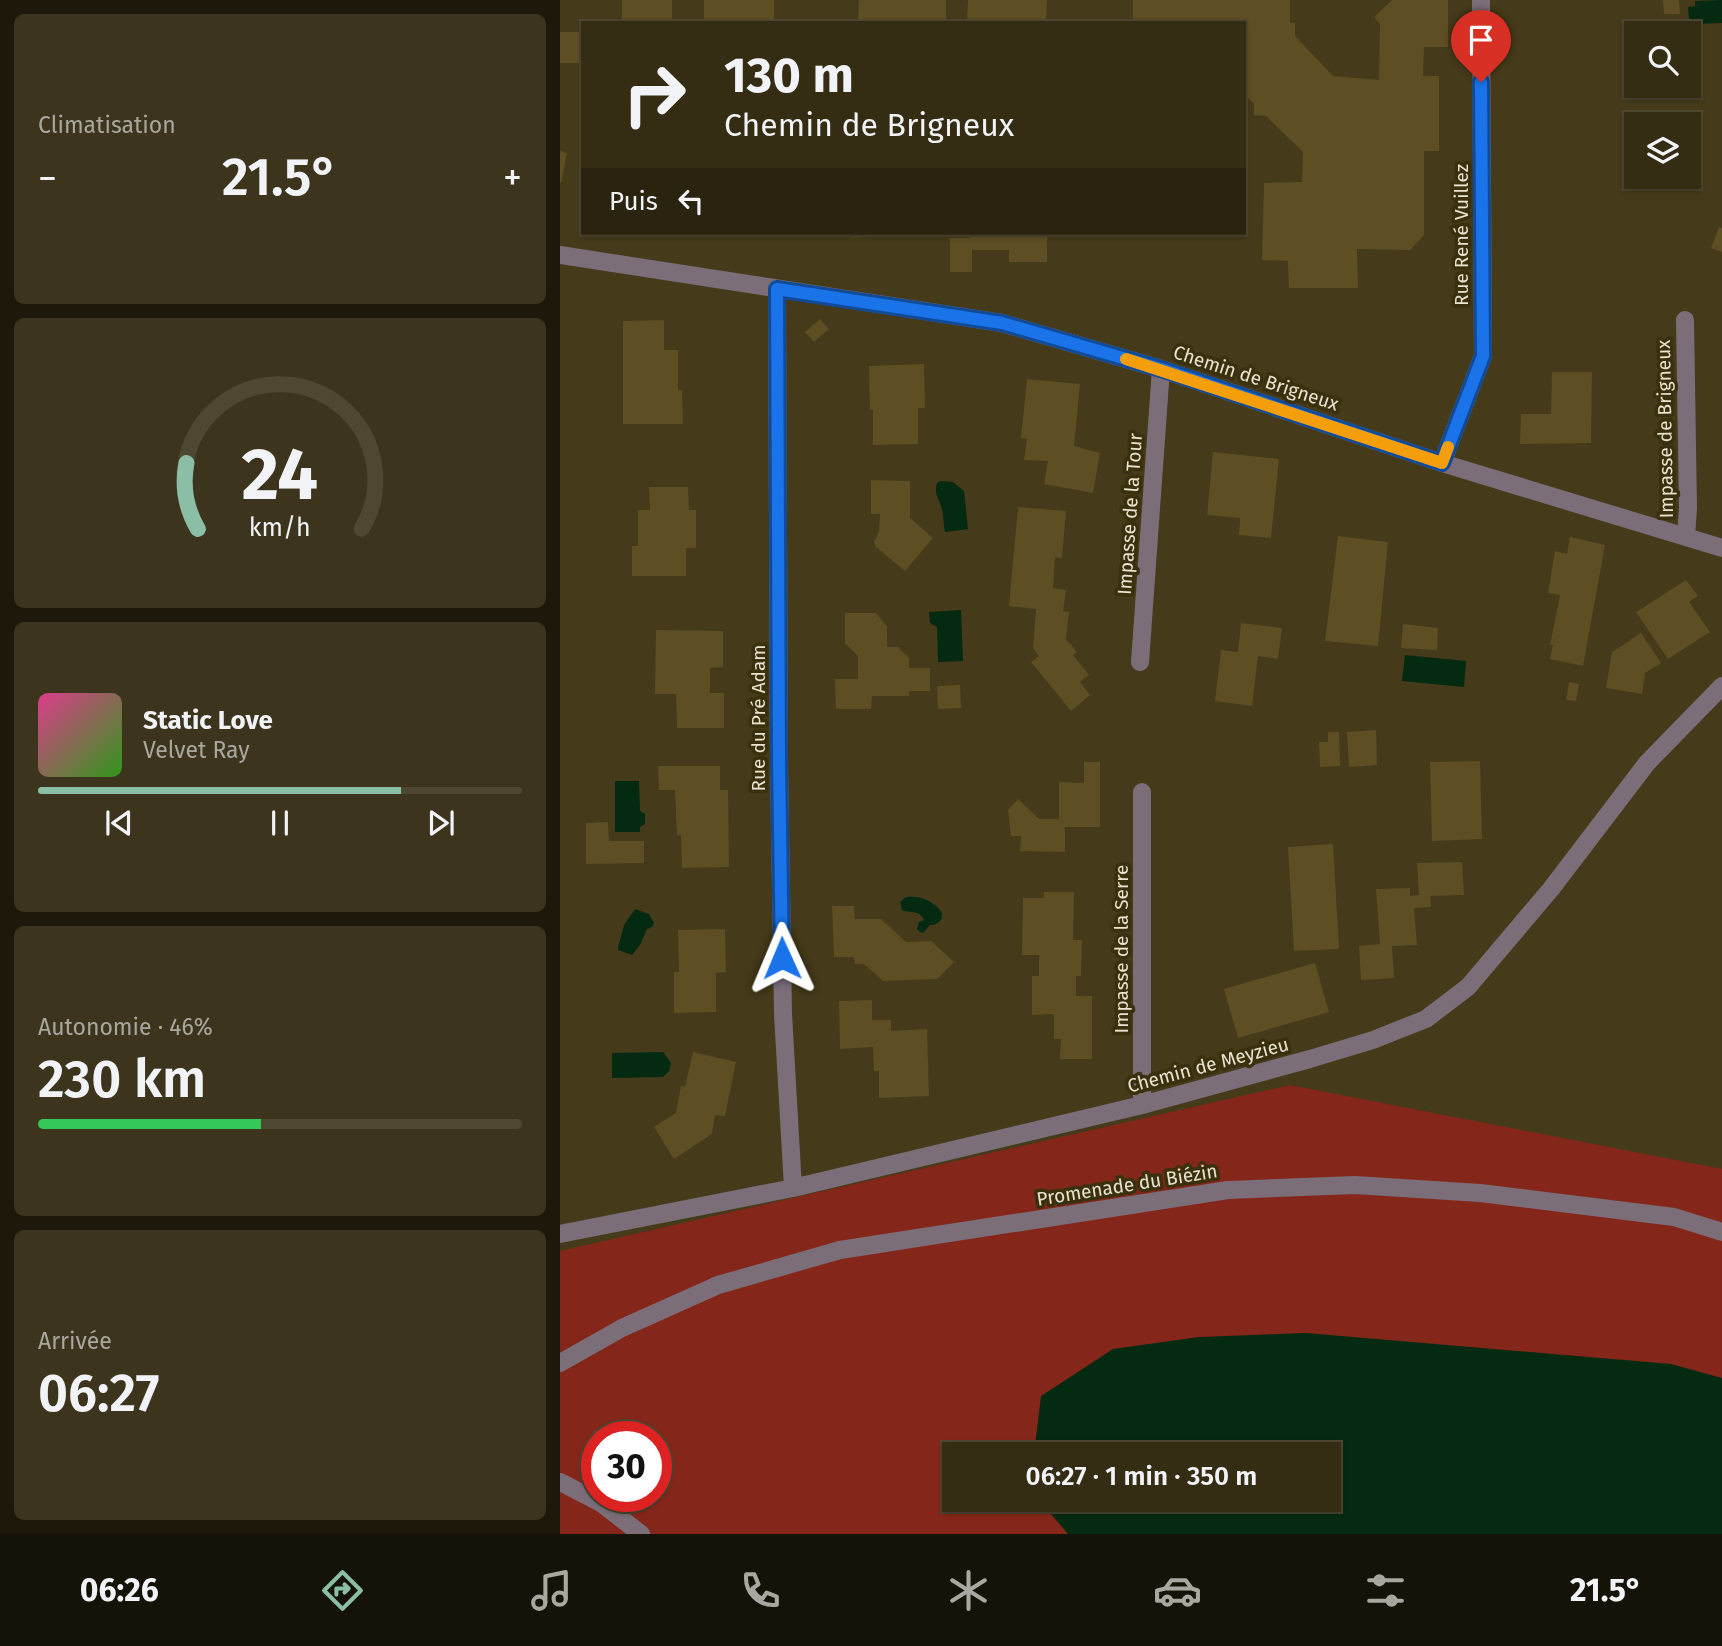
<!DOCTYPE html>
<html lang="fr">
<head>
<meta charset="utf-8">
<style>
  :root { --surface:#342c13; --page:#3c341c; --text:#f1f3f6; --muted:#a9a7a0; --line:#4e4833; --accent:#8abfa5 }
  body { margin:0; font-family:"Fira Sans",sans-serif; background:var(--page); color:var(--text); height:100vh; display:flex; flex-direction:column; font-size:26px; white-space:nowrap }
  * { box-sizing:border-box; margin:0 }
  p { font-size:23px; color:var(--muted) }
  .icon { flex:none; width:38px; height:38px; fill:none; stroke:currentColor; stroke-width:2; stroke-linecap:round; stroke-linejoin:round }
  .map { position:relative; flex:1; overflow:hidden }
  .drawer { display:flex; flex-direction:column; gap:14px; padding:14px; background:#1d180a; width:560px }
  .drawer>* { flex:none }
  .banner { position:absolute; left:21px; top:21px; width:665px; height:214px; border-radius:0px; box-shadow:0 2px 5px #0004,0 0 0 2px var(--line); background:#342c13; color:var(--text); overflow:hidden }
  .controls { position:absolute; left:1064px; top:21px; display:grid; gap:14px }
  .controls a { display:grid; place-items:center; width:77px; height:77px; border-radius:0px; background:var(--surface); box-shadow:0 2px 5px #0004,0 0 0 2px var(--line); font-size:35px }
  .speed { position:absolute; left:21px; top:1421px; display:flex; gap:14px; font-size:35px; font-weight:700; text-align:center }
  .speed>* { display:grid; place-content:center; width:91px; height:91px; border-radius:50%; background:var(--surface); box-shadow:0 2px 5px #0004,0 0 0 2px var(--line); line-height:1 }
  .speed .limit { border:10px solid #d22; background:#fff; color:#111 }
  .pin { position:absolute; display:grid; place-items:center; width:60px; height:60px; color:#fff; margin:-72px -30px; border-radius:50% 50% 50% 0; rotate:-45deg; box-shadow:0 0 7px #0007 }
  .pin .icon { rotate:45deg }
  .me { position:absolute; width:77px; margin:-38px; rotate:359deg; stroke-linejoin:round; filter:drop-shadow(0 0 5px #0008) }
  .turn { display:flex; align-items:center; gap:24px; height:147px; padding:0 28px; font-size:32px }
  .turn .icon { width:91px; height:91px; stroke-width:2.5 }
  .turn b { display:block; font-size:49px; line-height:60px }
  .then { display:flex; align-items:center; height:66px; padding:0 28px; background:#0003; gap:14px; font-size:26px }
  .big { font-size:52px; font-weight:600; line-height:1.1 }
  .drawer .widget { flex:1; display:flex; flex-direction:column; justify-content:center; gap:10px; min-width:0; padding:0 24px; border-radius:10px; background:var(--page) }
  .drawer .dial { align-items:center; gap:0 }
  .dial svg { height:182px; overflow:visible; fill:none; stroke:var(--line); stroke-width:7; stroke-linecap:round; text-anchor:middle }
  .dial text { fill:var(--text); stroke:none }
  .song { display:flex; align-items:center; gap:21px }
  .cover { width:84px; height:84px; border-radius:10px; background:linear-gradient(135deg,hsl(330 70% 55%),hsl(110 70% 35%)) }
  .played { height:7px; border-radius:4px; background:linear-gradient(90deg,var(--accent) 75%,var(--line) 75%) }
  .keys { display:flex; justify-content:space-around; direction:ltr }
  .heat { display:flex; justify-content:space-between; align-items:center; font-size:38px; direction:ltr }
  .charge { height:10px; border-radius:5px; background:linear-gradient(90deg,#34c759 46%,var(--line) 0) }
  .trip { position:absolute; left:382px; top:1442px; width:399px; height:70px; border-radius:0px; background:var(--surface); box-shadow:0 2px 5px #0004,0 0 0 2px var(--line); font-weight:600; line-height:70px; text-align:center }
  .tabs { display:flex; height:112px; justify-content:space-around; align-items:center; background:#151208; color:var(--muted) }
  .tabs .icon { width:49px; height:49px }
  .tabs .active { color:var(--accent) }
  .tabs b { font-size:32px; color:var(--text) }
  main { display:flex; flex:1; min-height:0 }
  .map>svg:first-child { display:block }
  .green { fill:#84271a; fill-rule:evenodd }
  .water { fill:#042b12 }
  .building { fill:#5d4e23 }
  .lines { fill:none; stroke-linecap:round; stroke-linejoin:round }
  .minor { stroke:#7b6e79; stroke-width:18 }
  .route-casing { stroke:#114b97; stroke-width:18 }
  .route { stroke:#1a73e8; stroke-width:12 }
  .slow { stroke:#f59e0b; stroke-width:12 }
  .labels { text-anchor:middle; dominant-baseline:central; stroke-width:7; stroke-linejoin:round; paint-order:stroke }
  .street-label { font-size:19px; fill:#e9e3d0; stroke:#3b300e }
</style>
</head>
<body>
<main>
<section class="drawer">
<div class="widget"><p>Climatisation</p>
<div class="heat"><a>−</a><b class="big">21.5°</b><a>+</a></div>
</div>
<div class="widget dial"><svg viewBox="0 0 100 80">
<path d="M14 69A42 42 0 1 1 86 69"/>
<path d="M14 69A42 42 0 0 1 9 40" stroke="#8abfa5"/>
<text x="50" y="56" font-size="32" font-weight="700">24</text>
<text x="50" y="72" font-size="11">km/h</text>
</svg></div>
<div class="widget">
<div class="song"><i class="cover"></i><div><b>Static Love</b><p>Velvet Ray</p></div></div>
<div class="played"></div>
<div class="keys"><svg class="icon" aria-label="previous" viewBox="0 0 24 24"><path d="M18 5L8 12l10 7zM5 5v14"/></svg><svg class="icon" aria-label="pause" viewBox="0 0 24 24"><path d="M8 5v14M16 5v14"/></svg><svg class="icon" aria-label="next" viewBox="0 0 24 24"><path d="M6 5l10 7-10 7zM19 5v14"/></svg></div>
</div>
<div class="widget"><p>Autonomie · 46%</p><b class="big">230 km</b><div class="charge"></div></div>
<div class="widget"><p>Arrivée</p><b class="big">06:27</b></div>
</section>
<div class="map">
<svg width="1162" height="1534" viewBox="0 0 1162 1534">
  <rect width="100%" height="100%" fill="#453a19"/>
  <path class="green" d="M730 1085 1162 1169V1534H0V1251ZM37 1437H96V1496H37ZM394 1454H768V1500H394Z"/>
  <path class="water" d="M1162 0V23L1136 24 1135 19H1129L1128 7 1135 6V1Z
    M381 481 393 482 404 491 408 529 385 532C383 524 384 514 381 506 378 497 374 494 377 483Z
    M401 610 403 661 378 662 377 627 370 623 369 612Z
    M845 655 906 661 904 687 842 681Z
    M55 781H79L80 811 85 814V824L80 827V832H55Z
    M346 897C361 896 373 900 382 913 383 921 377 925 370 925L363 933 360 932 357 929 359 922 364 920C359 909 351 914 342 910L340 902Z
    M75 909 89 914 94 923 92 927 87 929 80 945 72 955 58 950V947L64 925Z
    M103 1052 111 1063 109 1071 103 1077 52 1078V1053Z
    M746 1333 1111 1364 1162 1378V1534H508L479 1500H768V1454H474L481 1396 553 1349 639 1337Z"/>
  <path class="building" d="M62 0H112V23H62Z
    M144 0H214V23H144Z
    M299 0H386V22L298 21Z
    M408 0H487L486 23H407Z
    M573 0H730V23H735V36L773 76 819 80 820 24 814 17 832 0H888V47H864L863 76H879V151H864V235L850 250 797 249 798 288H729L728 261 702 260 704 183 742 182 743 152 706 116 694 115V104L684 93V23H573Z
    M1103 0H1119L1120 14H1104Z
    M0 32H23V63H0Z
    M0 151 7 153 1 183H0Z
    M1159 227 1162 228V252L1151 248Z
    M290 233H335L331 236 290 238Z
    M410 233H487V262H449V250H412V272H390V238H410Z
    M260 319 269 329 254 342 245 332Z
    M104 320V350H118V390H122L123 424H63V321Z
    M364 364 365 408H358V444L313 445V410H310L309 366Z
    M992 372H1032L1031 443 960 444 961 414H991Z
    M467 379 520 384 514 446 540 453 533 493 484 484 488 461 464 460 467 439 461 438Z
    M653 452 719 459 711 538 679 535 680 518 647 515Z
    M311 480 350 481V518L373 538 345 571 316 547 314 542 319 531 320 514H311Z
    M89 487H128L129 510H136V548H126V576H72V546H78V510H90Z
    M458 507 506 511 502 558 495 557 493 588 506 590 503 611 509 612 506 639 517 652 513 655 529 675 520 682 530 695 511 711 471 662 479 656 473 648 476 609 449 606Z
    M778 536 828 542 818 646 765 641Z
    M1010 537 1045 545 1023 666 990 659 993 645H990L1000 595 988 593 995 551 1007 554Z
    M1126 580 1138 596 1129 602 1150 632 1108 659 1076 612Z
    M285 613H316L327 626V647H338L349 658V668H370V691H349V696H312L311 709H276L275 679H298V656L285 643Z
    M681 623 722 628 718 659 698 656 692 706 655 701 661 650 678 652Z
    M843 624 878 628 877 650 841 648Z
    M96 630 163 631V667L150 668V693H164V728H117L116 694H95Z
    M1081 633 1101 663 1085 673 1082 694 1046 688 1052 652Z
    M1009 682 1019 684 1016 701 1006 700Z
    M400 685 401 708 378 709 377 686Z
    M816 730 817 765 789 767 787 732Z
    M768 732H779L780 766 760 767 759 742H768Z
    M920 761 922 839 872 841 870 762Z
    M524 762H540V827H505V852L460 851 461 836H451L448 810 458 799 479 819H499V782L524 783Z
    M98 766H160V790H168L169 867 122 868 121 835H117L115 790H99Z
    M48 822 49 841H84V863L26 864V823Z
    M773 844 779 949 734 951 728 847Z
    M902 862 904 895 870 896 871 907 854 908 857 945 832 946 834 978 801 980 799 946 820 944 816 889 850 888V896L859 895 857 863Z
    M484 892H514L513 940H522L521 976H516V996H532V1059H500L501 1039H494V1014L472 1015V976H479V955H462L463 898H484Z
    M272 906H294L295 919H321L346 942 371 941 394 962 377 979 323 981 304 964H295L294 957H274Z
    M165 929 166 972 156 973V1012L114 1013V972H119L118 930Z
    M755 963 769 1012 678 1038 664 989Z
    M312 1000V1020H331V1031L367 1029 369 1096 319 1098V1071H314L313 1047 280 1049 279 1001Z
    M133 1052 176 1062 165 1116 155 1115 152 1134 114 1159 94 1127 116 1113 121 1086 125 1087Z"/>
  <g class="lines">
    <path class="minor" d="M0 255 442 323 601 369 882 463 1162 548
      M217 289 219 763 223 1014 233 1188
      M1125 320 1128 508 1126 537
      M882 463 923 356 921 0
      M580 662 601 369
      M582 1105V792
      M0 1234 233 1188 582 1105 750 1059 813 1040 866 1019 908 987 991 889 1087 763 1162 686
      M0 1363 62 1328 158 1285 280 1250 668 1190 795 1185 920 1193 1114 1217 1162 1232
      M0 1482 41 1503 81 1534"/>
  </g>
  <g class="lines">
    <defs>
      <path id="route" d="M222 958 219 763 217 289 442 323 601 369 882 463 923 356 921 82"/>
    </defs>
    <use href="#route" class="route-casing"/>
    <use href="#route" class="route"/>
    <path class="slow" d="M566 359 882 463 888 447"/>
  </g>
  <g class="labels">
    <g class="street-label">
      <text transform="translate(901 235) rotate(-90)">Rue René Vuillez</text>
      <text transform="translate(696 378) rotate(18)">Chemin de Brigneux</text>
      <text transform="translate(1105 429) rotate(-91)">Impasse de Brigneux</text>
      <text transform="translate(570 514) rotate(-86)">Impasse de la Tour</text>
      <text transform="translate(198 718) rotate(-90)">Rue du Pré Adam</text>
      <text transform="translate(561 949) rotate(-90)">Impasse de la Serre</text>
      <text transform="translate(648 1065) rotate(-15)">Chemin de Meyzieu</text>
      <text transform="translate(567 1185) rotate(-9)">Promenade du Biézin</text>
    </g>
  </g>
</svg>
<div class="controls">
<a><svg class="icon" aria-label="search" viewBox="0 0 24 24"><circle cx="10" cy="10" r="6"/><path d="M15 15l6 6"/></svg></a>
<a><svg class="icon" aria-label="layers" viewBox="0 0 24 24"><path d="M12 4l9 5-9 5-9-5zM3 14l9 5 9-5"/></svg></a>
</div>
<div class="speed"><div class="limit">30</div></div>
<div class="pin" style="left:921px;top:82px;background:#d93025"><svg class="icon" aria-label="arrive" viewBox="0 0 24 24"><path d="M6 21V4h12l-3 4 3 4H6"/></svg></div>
<svg class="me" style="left:222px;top:958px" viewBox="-20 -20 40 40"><path d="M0-17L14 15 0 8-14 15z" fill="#1a73e8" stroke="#fff" stroke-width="4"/></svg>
<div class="trip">06:27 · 1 min · 350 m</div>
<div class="banner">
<div class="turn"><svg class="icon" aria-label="right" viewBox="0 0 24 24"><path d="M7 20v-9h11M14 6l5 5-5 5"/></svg><div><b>130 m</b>Chemin de Brigneux</div></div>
<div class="then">Puis<svg class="icon" aria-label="left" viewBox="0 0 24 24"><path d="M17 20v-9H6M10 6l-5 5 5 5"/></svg></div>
</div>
</div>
</main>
<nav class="tabs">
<b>06:26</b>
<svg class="icon active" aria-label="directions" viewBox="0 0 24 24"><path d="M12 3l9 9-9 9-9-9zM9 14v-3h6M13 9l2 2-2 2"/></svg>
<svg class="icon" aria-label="music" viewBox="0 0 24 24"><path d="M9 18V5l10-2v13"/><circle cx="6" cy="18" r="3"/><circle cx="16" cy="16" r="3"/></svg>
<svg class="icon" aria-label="phone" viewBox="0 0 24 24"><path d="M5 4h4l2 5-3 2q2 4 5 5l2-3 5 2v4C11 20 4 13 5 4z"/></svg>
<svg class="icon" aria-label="climate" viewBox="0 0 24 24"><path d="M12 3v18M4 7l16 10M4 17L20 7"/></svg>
<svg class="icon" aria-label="car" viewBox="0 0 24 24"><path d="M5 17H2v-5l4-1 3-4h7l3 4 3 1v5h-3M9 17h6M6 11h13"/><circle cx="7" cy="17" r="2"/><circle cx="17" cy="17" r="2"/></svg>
<svg class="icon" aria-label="filters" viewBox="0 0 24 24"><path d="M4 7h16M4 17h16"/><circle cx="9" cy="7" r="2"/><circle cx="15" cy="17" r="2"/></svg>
<b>21.5°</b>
</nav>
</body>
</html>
